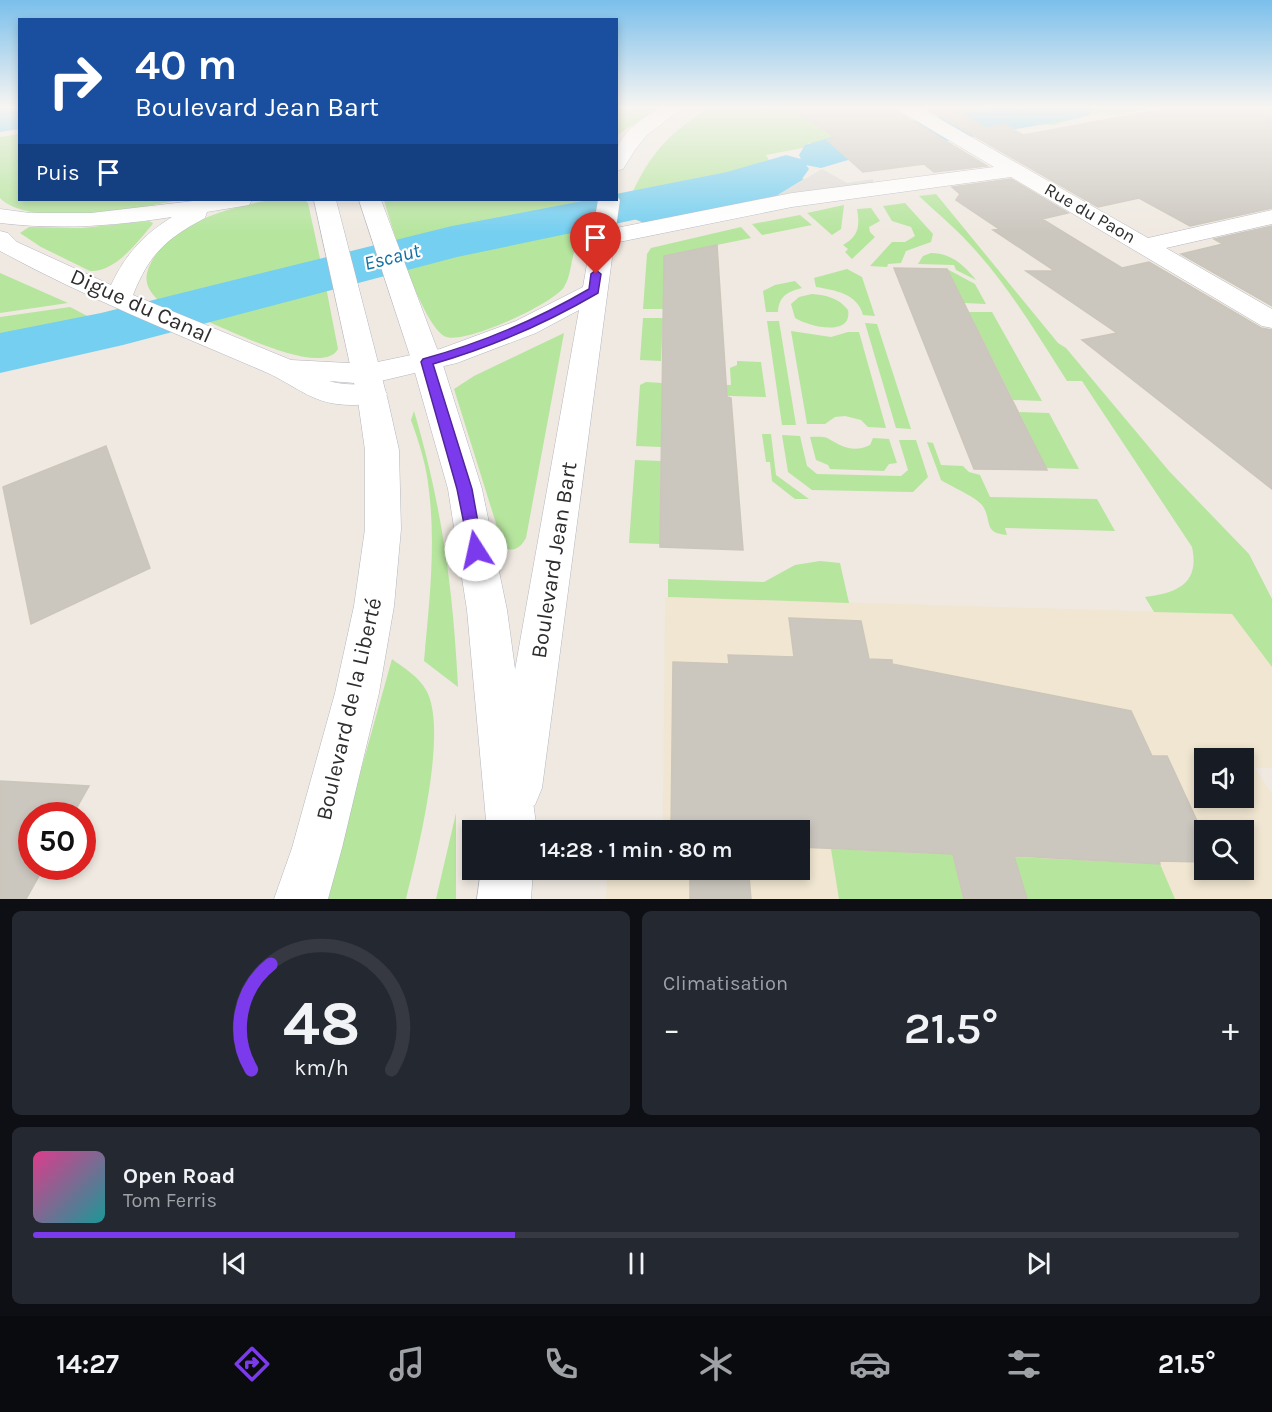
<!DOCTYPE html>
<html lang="fr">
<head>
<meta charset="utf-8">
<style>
  :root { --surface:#171b24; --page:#242831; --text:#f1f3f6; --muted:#9ea1a6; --line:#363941; --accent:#7c3aed }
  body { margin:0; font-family:Karla,sans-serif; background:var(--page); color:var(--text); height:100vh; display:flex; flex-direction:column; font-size:22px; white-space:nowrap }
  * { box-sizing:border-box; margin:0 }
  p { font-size:20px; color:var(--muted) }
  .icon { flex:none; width:33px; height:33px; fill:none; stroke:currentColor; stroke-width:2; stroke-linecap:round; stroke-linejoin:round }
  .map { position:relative; height:899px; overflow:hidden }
  .panel { display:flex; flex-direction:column; gap:12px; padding:12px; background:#0d0f14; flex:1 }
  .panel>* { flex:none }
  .banner { position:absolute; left:18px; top:18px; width:600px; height:183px; border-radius:0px; box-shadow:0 3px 9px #0003; background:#1a4fa0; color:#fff; overflow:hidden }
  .tools { position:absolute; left:1194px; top:748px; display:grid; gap:12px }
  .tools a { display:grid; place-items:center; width:60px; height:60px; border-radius:0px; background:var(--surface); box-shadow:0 3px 9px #0003; font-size:30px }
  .speed { position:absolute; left:18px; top:802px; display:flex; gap:12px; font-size:30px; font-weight:700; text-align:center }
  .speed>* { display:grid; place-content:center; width:78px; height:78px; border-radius:50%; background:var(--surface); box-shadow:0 3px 9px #0003; line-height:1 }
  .speed .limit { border:9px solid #d22; background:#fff; color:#111 }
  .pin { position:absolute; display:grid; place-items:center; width:51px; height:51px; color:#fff; margin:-62px -26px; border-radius:50% 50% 50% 0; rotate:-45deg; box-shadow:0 0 6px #0007 }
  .pin .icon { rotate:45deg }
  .me { position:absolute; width:66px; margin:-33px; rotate:350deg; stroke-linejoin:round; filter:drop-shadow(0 0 4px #0008) }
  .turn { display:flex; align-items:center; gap:21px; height:126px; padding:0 18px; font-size:27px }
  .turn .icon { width:78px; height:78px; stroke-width:2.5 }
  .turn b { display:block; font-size:42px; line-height:51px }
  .then { display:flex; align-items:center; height:57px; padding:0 18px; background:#0003; gap:12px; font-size:22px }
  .big { font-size:45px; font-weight:600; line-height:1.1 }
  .panel .card { flex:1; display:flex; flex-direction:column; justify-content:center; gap:9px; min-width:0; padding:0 21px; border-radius:9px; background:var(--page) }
  .panel .dial { align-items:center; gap:0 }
  .dial svg { height:156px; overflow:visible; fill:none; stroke:var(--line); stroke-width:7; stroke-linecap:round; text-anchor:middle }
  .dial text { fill:var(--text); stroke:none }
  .song { display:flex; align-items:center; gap:18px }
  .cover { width:72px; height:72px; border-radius:9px; background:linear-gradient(135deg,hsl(330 70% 55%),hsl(180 70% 35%)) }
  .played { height:6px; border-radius:3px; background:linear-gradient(90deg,var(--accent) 40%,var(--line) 40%) }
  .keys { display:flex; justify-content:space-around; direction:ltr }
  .heat { display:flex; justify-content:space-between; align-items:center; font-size:33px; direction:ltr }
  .panel .tiles { flex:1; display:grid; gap:12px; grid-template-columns:1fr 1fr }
  .card:last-child { grid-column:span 2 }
  .trip { position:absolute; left:462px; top:820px; width:348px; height:60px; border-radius:0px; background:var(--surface); box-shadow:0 3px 9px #0003; font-weight:600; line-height:60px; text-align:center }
  .menu { display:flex; height:96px; justify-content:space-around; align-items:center; background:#090b0e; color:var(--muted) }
  .menu .icon { width:42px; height:42px }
  .menu .current { color:var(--accent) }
  .menu b { font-size:27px; color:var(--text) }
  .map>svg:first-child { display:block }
  .education { fill:#f0e6d1; fill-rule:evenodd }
  .green { fill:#b6e59e }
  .plaza { fill:#dfdcd8 }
  .water { fill:#75cff0 }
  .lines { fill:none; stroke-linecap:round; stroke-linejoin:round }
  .river { fill:#75cff0; fill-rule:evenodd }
  .building { fill:#cbc7bf; stroke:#cbc5ba; stroke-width:1.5 }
  .street-casing { stroke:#b4b7c1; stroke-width:1 }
  .secondary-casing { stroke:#b4b7c1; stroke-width:1 }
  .street { fill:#fff; fill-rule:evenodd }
  .secondary { fill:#fff; fill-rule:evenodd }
  .route { fill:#7c3aed; stroke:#51269a; stroke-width:1.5 }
  .labels { text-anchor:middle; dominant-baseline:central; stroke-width:4.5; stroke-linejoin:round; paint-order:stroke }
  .far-street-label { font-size:18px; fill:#2e2e2e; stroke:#fff }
  .far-water-label { font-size:20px; font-style:italic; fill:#0d6fa3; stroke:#fff }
  .street-label { font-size:22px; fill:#2e2e2e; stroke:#fff }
</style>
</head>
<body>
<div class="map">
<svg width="1272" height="899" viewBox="0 0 1272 899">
  <rect width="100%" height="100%" fill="#efe9e1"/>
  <path class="education" d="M665 597 1232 614 1272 667V768H1255L1272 794V899H606L607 876 662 880 663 870H800V831H663ZM1204 759H1244V798H1204ZM1204 831H1244V870H1204Z"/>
  <path class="green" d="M616 107H660L617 135Z
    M709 107H881L916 128 813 145 809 142 807 147 766 155 771 164 633 191C654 148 670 134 709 107Z
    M949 107H1155L1118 115 1100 113 1082 116 1055 125 980 121 971 119Z
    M19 134 20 200H179C139 208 30 229 0 198V137Z
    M936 194 1058 343 1066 348 1169 471 1249 554 1272 599V667L1232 614 1154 612 1145 597C1177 593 1200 584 1192 547L1082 381H1067C1038 336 1011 290 976 251 959 231 938 214 919 196Z
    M270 200H305L308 203 321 263 161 303C145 288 142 278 153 259 176 220 230 208 270 200Z
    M384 200H590C585 217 579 235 574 252 571 263 570 278 564 287 553 304 461 347 444 336 421 321 392 229 384 200Z
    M905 203 933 234 931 242 906 251 901 263 888 264 887 267 870 266 892 242H905L915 236 911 227 892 221 883 206Z
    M844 205 841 229 832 235 807 213Z
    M871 208 880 221 869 227 870 232 875 237 852 259 845 252 848 249 843 245C859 236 860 226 857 209Z
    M800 215 812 225 762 235 752 224Z
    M149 221 153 223 152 225C136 243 116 272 90 271L41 247 20 233 29 227 82 228Z
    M741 227 751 238 668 255 664 258 663 309H643L647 254 651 248Z
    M931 253C951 253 964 265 976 280L956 270 954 265 918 264 923 256Z
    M847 269 862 277 875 316 863 315C858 294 835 290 816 287L814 278Z
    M947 269 975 284 986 304 964 303Z
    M0 273 68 303 0 313Z
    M795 281 802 288C787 292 779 296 778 312H766L763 291 775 285Z
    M326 287 338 349C322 378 228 329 204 320Z
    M812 294C826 295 839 298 848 310 853 338 807 326 795 318L791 304 799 297Z
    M70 307 99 322 0 341V317Z
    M969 312H992L1042 401 1013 400Z
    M643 318H663L661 361 640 360Z
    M767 321H779L796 425H782Z
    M865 323 877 324 911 429 896 428Z
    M791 331 831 337 848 332H859L886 428 868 427 861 420 845 416 835 417 825 424H807Z
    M564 333 526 538C520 548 516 551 504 549L454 389 474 376Z
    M737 361 761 362 766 397 669 394V383L731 385 730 368 737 365Z
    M646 382 663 383 661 447 636 446 640 385Z
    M414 411C442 506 453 588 458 687L424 661C429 605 436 547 429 491 427 467 419 442 411 420Z
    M1019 412 1049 413 1079 469 1046 468Z
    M762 434H771L776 475 809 499H795L772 481 770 462H766Z
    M782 435 800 436 807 466 817 474 901 476 908 470 899 440H916L928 477 913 492 812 490 788 472Z
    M810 437C816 437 825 436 829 439 843 447 853 453 870 445L873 438 889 439 897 463 889 464 884 471 830 469 828 465 816 460Z
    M927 442 933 443 941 465 963 466 969 472 980 475 990 497 1097 499 1115 531 1005 528 1007 535C982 533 993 520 982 505 976 497 950 486 941 480Z
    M635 460 661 461 660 544 629 543Z
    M820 561 840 563 849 603 668 597V579L764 582 795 565Z
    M392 659C404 668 419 677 426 690 449 729 417 854 406 899H325Z
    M456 813V899H436Z
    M831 849 953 854 964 899H839Z
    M1014 857 1160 864 1175 899H1027Z"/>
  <path class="plaza" d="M822 169 847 183 873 179 874 190 776 196Z"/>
  <path class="water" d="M0 107H19V129L0 132Z
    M771 164 793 172 794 177 804 179 776 196 644 223 632 218 633 191Z
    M588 205 583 225 502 243 489 224Z
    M466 229 478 249 448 256 437 236Z
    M309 265 314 290 223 315 183 297Z
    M99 322 131 337 0 365V341Z"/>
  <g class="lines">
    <path class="river" d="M1000 107H1095L1089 115 1075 119 865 155 821 168 806 165 809 169 802 179 753 195 457 257 123 345 0 373V333L101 313 452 226 588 200H616V194L727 172 786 155 801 159 799 155 805 145 856 130Z"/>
  </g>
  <path class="building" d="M790 107H895L899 113 987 166 934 172 924 164 863 172 827 140 836 138Z
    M924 107H949L986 128 1004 124 1023 135 1175 107H1272V208L1190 226 1139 198 1098 207Z
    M1011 179 1068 213 1042 219 1122 268 1149 262 1261 328 1272 330V489L1082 340 1117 333 1026 271H1055L993 230 999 229 956 200 960 194 952 187Z
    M1272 226V306L1181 254 1223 244 1214 239Z
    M717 245 727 397 731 398 743 550 660 547 664 256Z
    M894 268 947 269 1047 470 974 469Z
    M106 446 150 568 31 624 3 487Z
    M789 618 861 621 869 659 892 660V664L1131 711 1152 756H1167L1204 836V862L1159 861 1160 864 1014 856 1027 899H964L953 854 800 847 804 879 749 877 751 899H690V875L682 874V870H800V831H671L673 662 729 664 728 655 794 657Z
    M0 781 89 786 72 816H32V867H44L26 899H0Z"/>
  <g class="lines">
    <defs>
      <path id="street" d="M662 107H684L647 135 635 150 623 169 616 171C616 164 615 153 618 146 625 129 647 116 662 107Z
        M897 107H919L1148 238 1272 210V224L1166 248 1272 309V328L1262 326 1011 177 792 207 614 243 542 788 535 805 518 812 501 805 494 788 579 310 536 333 457 363 368 384 329 381C347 387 365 382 383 387L387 394 383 401C369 405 352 406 337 404 309 401 288 381 263 371 175 333 84 297 0 251V231L8 233 17 242 111 285C125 255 144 234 172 217 114 226 58 230 0 223V209L30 213H91L202 200H252L249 205 207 212 205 218C167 238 149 254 133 295L291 360 368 364 440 349 516 321 583 287 598 200H616V195L620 200 616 228 792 193 994 167 900 111Z"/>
      <path id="secondary" d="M314 200H336L388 401 399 450 401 529 394 606 379 693 342 848 328 899H274L292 848 335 693 354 606 365 529V450L358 401Z
        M359 200H381L442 362 482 489 507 610 537 831H487L467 610 448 489 412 362Z
        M481 870H533L531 899H477Z"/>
    </defs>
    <use href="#street" class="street-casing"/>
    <use href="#secondary" class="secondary-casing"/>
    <use href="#street" class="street"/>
    <use href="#secondary" class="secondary"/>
  </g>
  <linearGradient id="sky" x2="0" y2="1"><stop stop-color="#7abfeb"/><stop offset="0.46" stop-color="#f8f5f2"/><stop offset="1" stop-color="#f8f5f2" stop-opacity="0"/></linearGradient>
  <rect width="1272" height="233" fill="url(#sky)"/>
  <path class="route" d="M596 270 601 274 598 293C545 324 492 347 433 364L472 489 483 550 481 554 476 556 470 554 457 489 421 362 423 359C482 343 536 320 589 289L591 274Z"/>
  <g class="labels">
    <g class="far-street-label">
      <text transform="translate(1090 213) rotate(30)">Rue du Paon</text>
    </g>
    <g class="far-water-label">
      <text transform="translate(392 257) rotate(-14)">Escaut</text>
    </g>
    <g class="street-label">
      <text transform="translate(141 306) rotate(24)">Digue du Canal</text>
      <text transform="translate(554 560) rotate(-81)">Boulevard Jean Bart</text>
      <text transform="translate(349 709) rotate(-77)">Boulevard de la Liberté</text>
    </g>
  </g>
</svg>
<div class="tools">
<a><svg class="icon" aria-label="sound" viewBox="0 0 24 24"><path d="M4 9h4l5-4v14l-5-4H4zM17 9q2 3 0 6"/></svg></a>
<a><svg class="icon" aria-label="search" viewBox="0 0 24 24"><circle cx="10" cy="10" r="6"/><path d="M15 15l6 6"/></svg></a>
</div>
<div class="speed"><div class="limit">50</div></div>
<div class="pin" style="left:596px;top:274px;background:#d93025"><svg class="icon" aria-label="arrive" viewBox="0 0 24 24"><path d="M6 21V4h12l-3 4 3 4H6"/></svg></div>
<svg class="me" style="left:476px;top:550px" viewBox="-20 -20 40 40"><circle r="19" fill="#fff"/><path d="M0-13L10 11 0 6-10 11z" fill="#7c3aed"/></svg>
<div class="trip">14:28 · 1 min · 80 m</div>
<div class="banner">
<div class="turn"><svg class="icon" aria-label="right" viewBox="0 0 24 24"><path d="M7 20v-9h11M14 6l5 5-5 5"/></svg><div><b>40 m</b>Boulevard Jean Bart</div></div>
<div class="then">Puis<svg class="icon" aria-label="arrive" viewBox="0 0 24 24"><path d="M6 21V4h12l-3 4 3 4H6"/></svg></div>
</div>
</div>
<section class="panel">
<div class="tiles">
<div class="card dial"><svg viewBox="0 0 100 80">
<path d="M14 69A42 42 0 1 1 86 69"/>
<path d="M14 69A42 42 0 0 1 24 15" stroke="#7c3aed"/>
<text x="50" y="56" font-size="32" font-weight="700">48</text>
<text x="50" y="72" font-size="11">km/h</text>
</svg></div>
<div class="card"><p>Climatisation</p>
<div class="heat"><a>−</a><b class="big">21.5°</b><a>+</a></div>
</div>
<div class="card">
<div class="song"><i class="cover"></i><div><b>Open Road</b><p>Tom Ferris</p></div></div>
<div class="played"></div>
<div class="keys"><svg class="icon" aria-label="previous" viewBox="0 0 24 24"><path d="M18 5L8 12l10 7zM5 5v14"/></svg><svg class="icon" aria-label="pause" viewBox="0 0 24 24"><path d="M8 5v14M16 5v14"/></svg><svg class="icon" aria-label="next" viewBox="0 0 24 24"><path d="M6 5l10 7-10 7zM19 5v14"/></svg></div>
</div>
</div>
</section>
<nav class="menu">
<b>14:27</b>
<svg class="icon current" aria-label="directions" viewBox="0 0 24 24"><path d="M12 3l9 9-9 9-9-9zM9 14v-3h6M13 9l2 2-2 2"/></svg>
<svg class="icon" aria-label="music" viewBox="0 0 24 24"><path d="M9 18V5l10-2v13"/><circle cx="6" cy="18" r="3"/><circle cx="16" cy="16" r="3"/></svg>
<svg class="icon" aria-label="phone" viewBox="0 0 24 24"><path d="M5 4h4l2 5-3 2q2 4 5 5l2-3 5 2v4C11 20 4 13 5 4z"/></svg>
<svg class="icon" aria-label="climate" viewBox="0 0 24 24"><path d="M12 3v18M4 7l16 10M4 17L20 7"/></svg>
<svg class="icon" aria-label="car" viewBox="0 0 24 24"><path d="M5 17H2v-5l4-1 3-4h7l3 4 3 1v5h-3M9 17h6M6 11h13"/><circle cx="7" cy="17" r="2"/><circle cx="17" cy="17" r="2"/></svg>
<svg class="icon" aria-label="filters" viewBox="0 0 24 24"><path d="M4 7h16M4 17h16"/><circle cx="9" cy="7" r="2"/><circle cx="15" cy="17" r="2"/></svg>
<b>21.5°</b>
</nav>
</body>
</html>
